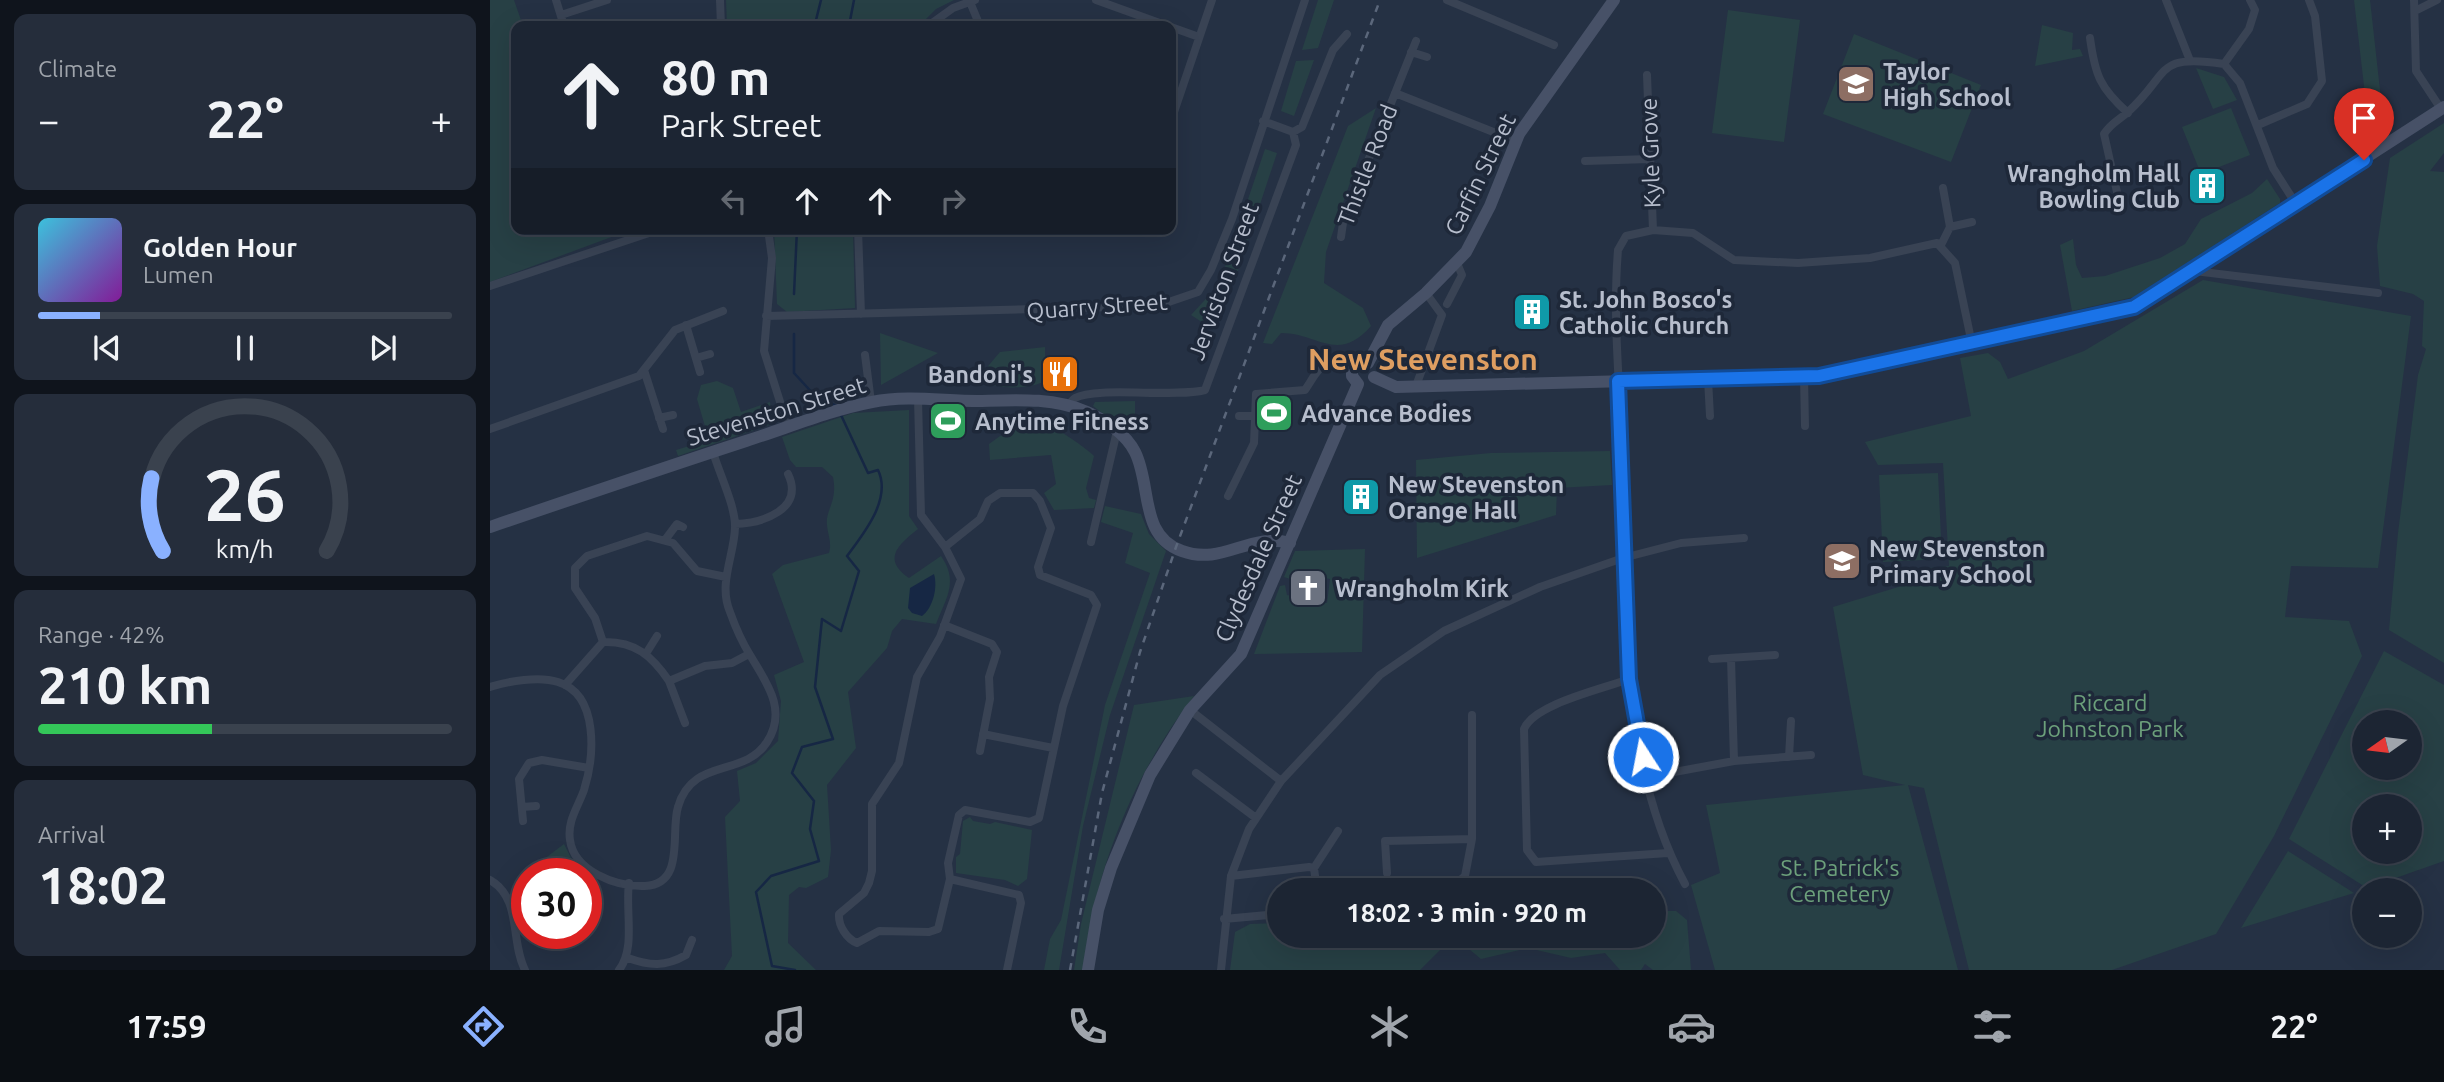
<!DOCTYPE html>
<html lang="en">
<head>
<meta charset="utf-8">
<style>
  :root { --surface:#1c2533; --page:#252d3b; --text:#f1f3f6; --muted:#a0a5ac; --line:#3a424e; --accent:#8ab1ff }
  body { margin:0; font-family:Ubuntu,sans-serif; background:var(--page); color:var(--text); height:100vh; display:flex; flex-direction:column; font-size:26px; white-space:nowrap }
  * { box-sizing:border-box; margin:0 }
  p { font-size:23px; color:var(--muted) }
  .icon { flex:none; width:38px; height:38px; fill:none; stroke:currentColor; stroke-width:2; stroke-linecap:round; stroke-linejoin:round }
  .map { position:relative; flex:1; overflow:hidden }
  .side { display:flex; flex-direction:column; gap:14px; padding:14px; background:#0f141c; width:490px }
  .side>* { flex:none }
  .top-card { position:absolute; left:21px; top:21px; width:665px; height:214px; border-radius:14px; box-shadow:0 7px 28px #0002,0 0 0 2px var(--line); background:#1c2533; color:var(--text); overflow:hidden }
  .needle { width:46px; rotate:256deg }
  .controls { position:absolute; left:1862px; top:710px; display:grid; gap:14px }
  .controls a { display:grid; place-items:center; width:70px; height:70px; border-radius:50%; background:var(--surface); box-shadow:0 7px 28px #0002,0 0 0 2px var(--line); font-size:35px }
  .speed { position:absolute; left:21px; top:858px; display:flex; gap:14px; font-size:35px; font-weight:700; text-align:center }
  .speed>* { display:grid; place-content:center; width:91px; height:91px; border-radius:50%; background:var(--surface); box-shadow:0 7px 28px #0002,0 0 0 2px var(--line); line-height:1 }
  .speed .limit { border:10px solid #d22; background:#fff; color:#111 }
  .pin { position:absolute; display:grid; place-items:center; width:60px; height:60px; color:#fff; margin:-72px -30px; border-radius:50% 50% 50% 0; rotate:-45deg; box-shadow:0 0 7px #0007 }
  .pin .icon { rotate:45deg }
  .me { position:absolute; width:77px; margin:-38px; rotate:349deg; stroke-linejoin:round; filter:drop-shadow(0 0 5px #0008) }
  .turn { display:flex; align-items:center; gap:24px; height:147px; padding:0 35px; font-size:32px }
  .turn .icon { width:91px; height:91px; stroke-width:2.5 }
  .turn b { display:block; font-size:49px; line-height:60px }
  .lanes { display:flex; align-items:center; height:66px; padding:0 35px; background:#0003; justify-content:center; gap:35px; direction:ltr }
  .lanes .off { opacity:.35 }
  .big { font-size:52px; font-weight:700; line-height:1.1 }
  .side .widget { flex:1; display:flex; flex-direction:column; justify-content:center; gap:10px; min-width:0; padding:0 24px; border-radius:14px; background:var(--page) }
  .side .dial { align-items:center; gap:0 }
  .dial svg { height:182px; overflow:visible; fill:none; stroke:var(--line); stroke-width:7; stroke-linecap:round; text-anchor:middle }
  .dial text { fill:var(--text); stroke:none }
  .song { display:flex; align-items:center; gap:21px }
  .cover { width:84px; height:84px; border-radius:10px; background:linear-gradient(135deg,hsl(190 70% 55%),hsl(290 70% 35%)) }
  .played { height:7px; border-radius:4px; background:linear-gradient(90deg,var(--accent) 15%,var(--line) 15%) }
  .keys { display:flex; justify-content:space-around; direction:ltr }
  .heat { display:flex; justify-content:space-between; align-items:center; font-size:38px; direction:ltr }
  .charge { height:10px; border-radius:5px; background:linear-gradient(90deg,#34c759 42%,var(--line) 0) }
  .trip { position:absolute; left:777px; top:878px; width:399px; height:70px; border-radius:35px; background:var(--surface); box-shadow:0 7px 28px #0002,0 0 0 2px var(--line); font-weight:700; line-height:70px; text-align:center }
  .menu { display:flex; height:112px; justify-content:space-around; align-items:center; background:#0b0f14; color:var(--muted) }
  .menu .icon { width:49px; height:49px }
  .menu .selected { color:var(--accent) }
  .menu b { font-size:32px; color:var(--text) }
  main { display:flex; flex:1; min-height:0 }
  .map>svg:first-child { display:block }
  .green { fill:#274045; fill-rule:evenodd }
  .water { fill:#162744 }
  .lines { fill:none; stroke-linecap:round; stroke-linejoin:round }
  .stream { stroke:#162744; stroke-width:2.5 }
  .street { stroke:#394354; stroke-width:8 }
  .secondary { stroke:#475167; stroke-width:12 }
  .rail { stroke:#5b677b; stroke-width:2.5; stroke-dasharray:7 7; stroke-linecap:butt }
  .route-casing { stroke:#114b97; stroke-width:18 }
  .route { stroke:#1a73e8; stroke-width:12 }
  .labels { text-anchor:middle; dominant-baseline:central; stroke-width:7; stroke-linejoin:round; paint-order:stroke }
  .poi-label { font-size:23px; font-weight:bold; fill:#b7becd; stroke:#1e2839; text-anchor:start }
  .street-label { font-size:23px; fill:#b7becd; stroke:#1e2839 }
  .park-label { font-size:23px; fill:#6ca07b; stroke:#1e2839 }
  .district-label { font-size:30px; font-weight:bold; fill:#de9e61; stroke:#1e2839 }
</style>
</head>
<body>
<main>
<section class="side">
<div class="widget"><p>Climate</p>
<div class="heat"><a>−</a><b class="big">22°</b><a>+</a></div>
</div>
<div class="widget">
<div class="song"><i class="cover"></i><div><b>Golden Hour</b><p>Lumen</p></div></div>
<div class="played"></div>
<div class="keys"><svg class="icon" aria-label="previous" viewBox="0 0 24 24"><path d="M18 5L8 12l10 7zM5 5v14"/></svg><svg class="icon" aria-label="pause" viewBox="0 0 24 24"><path d="M8 5v14M16 5v14"/></svg><svg class="icon" aria-label="next" viewBox="0 0 24 24"><path d="M6 5l10 7-10 7zM19 5v14"/></svg></div>
</div>
<div class="widget dial"><svg viewBox="0 0 100 80">
<path d="M14 69A42 42 0 1 1 86 69"/>
<path d="M14 69A42 42 0 0 1 9 37" stroke="#8ab1ff"/>
<text x="50" y="56" font-size="32" font-weight="700">26</text>
<text x="50" y="72" font-size="11">km/h</text>
</svg></div>
<div class="widget"><p>Range · 42%</p><b class="big">210 km</b><div class="charge"></div></div>
<div class="widget"><p>Arrival</p><b class="big">18:02</b></div>
</section>
<div class="map">
<svg width="1954" height="970" viewBox="0 0 1954 970">
  <rect width="100%" height="100%" fill="#253144"/>
  <path class="green" d="M0 0H24L33 26H26V229H134L135 232 0 282Z
    M236 0H464L446 9 429 26H237Z
    M828 0H844L828 48 812 50Z
    M1864 0H1880L1893 117 1878 120Z
    M1238 10 1310 20 1294 142 1222 133Z
    M1552 25 1583 33 1582 50 1590 49 1593 56 1545 66Z
    M1364 34 1491 85 1461 162 1333 114Z
    M824 60 804 116 791 111 806 61Z
    M1706 68 1734 77 1747 100 1723 109Z
    M886 108 836 252 834 283 873 308 881 326C848 364 828 333 791 333L782 344 773 343 858 126Z
    M1741 108 1760 155 1711 174 1692 127Z
    M1954 123V153L1940 171 1954 172V663L1899 630 1908 533 1928 375 1936 349 1932 346 1934 301 1923 294 1890 286 1887 246 1900 158Z
    M775 149 787 153 746 277 739 286 724 330 701 315 725 289 733 273Z
    M1777 179 1790 199V203L1644 297 1582 311 1570 245 1583 239 1586 265 1592 278 1615 276 1670 258 1695 244 1711 219 1762 193Z
    M284 229H363L365 308 297 312 287 304Z
    M1713 280 1921 316 1888 568 1801 566 1795 617 1859 621 1872 656 1784 836 1726 934 1622 970H1479L1434 788 1418 785 1468 970H1225L1201 885 1230 873 1216 805 1415 785 1373 775 1343 607 1418 584V570L1459 566 1453 463 1388 465 1375 442 1481 416 1470 358 1498 353 1510 362 1518 379 1594 351Z
    M390 333 448 353 391 385Z
    M555 347V381C539 390 502 390 488 378L510 352Z
    M227 381 243 388 251 412 280 402 283 419 279 425 188 456 186 450 219 440 207 399 211 385Z
    M645 401V420L637 432 603 406 605 402Z
    M419 410V516L428 529C409 544 391 559 419 578L451 556C469 582 456 598 446 624L412 619 402 631 397 648 358 692 366 748 337 785 341 850 338 877 316 888 309 887 299 895 298 943 326 970H234L242 956 235 817 250 801 247 771 266 763 288 741 291 701 284 675 314 662 282 574 293 565 339 553C342 542 338 536 337 525 335 510 348 502 343 477L332 467H306L300 460 292 437 363 413Z
    M524 413C530 414 537 413 542 415 550 417 597 448 604 456L596 488 599 498 606 500 604 508 564 510 554 493 566 484 561 455 500 460 499 444 524 426Z
    M1120 451 1122 485 1067 488 1066 515 927 558 926 460 1001 453Z
    M1448 473 1452 559 1393 562 1389 475Z
    M615 506 651 514 659 534 676 551 620 715 593 826 569 970H554L560 939 571 920 615 705 660 573 635 563 643 533 611 522Z
    M875 549 872 652 764 654 790 586 795 585 797 595 837 603 840 579 807 572 803 580 794 577 805 551Z
    M1894 651 1954 685V861L1877 888 1799 839ZM1874 723H1920V768H1874ZM1874 807H1920V852H1874Z
    M704 696C643 774 604 872 593 970H584L591 924 644 705Z
    M480 817 483 821 500 824 505 822 542 830 537 879 528 886 515 880 466 873V857L470 854 473 821Z
    M74 844 86 868 81 873H46L50 862Z
    M1798 851 1864 893 1751 928Z
    M1164 911H1186L1197 920 1201 970H1163L1155 964 1151 970H1130L1115 953 1081 958 1038 948 991 959 973 944 954 946 930 970H740L745 932 760 924 789 923V936H1164Z"/>
  <path class="water" d="M444 574C448 587 443 608 432 616L422 613 418 608 420 588Z"/>
  <g class="lines">
    <path class="stream" d="M326 20 331 0
      M326 26V20L337 26
      M359 26 364 0
      M304 294 307 229
      M304 334V373L328 399 347 406
      M305 970 282 966 266 892 281 876 329 861 320 829 324 801 302 773 312 747 343 739 325 687 332 619 351 631 369 571 357 556C374 533 402 499 388 470L378 473 351 415"/>
    <path class="street" d="M66 0 74 26
      M230 0 231 26
      M606 0 678 26
      M957 0 1064 45
      M1676 0 1699 58
      M1924 0 1926 71 1951 109
      M480 2 490 26
      M1925 11 1947 0
      M71 15 117 0
      M438 26 463 8 485 0
      M681 27 709 37
      M1600 38C1605 75 1610 88 1638 113
      M921 52 937 57
      M1734 64 1759 29 1765 10 1760 0
      M1157 75 1163 230
      M905 93 1026 141
      M681 121 722 0
      M773 121 803 132
      M1768 125 1817 104 1832 81 1825 16 1819 0
      M1095 161 1160 159
      M1629 201 1614 134C1621 123 1629 120 1638 112 1681 73 1664 53 1734 64L1750 83 1783 168 1806 204
      M1460 227 1482 222
      M278 229 282 258 274 351 298 427
      M368 229 371 314
      M851 237 853 223 926 41
      M1451 245 1460 227 1453 188
      M1704 271 1888 293
      M0 286 171 229
      M957 304 972 275 967 263
      M276 316 667 306 708 292 721 270 742 219 815 0
      M196 325 210 372
      M375 355 381 402
      M206 358 220 354
      M154 370 173 429
      M1314 376 1315 426
      M1218 379 1220 416
      M926 386 952 315 936 293
      M428 399 431 515 455 547 471 579 450 637 427 677 409 763 382 804V871L379 883 374 893 349 914C348 926 357 939 367 943L389 931 439 932 448 929 460 879 458 863 469 815 475 810 540 822 549 818 573 706 607 605 601 595 550 575 548 567 561 528 550 501 543 493H510L498 501 490 519 455 547
      M578 406C580 403 582 400 585 398 607 386 683 398 715 390L806 145 803 132 812 127 843 50 857 34
      M749 416H765
      M169 418 183 415
      M0 429 149 376 185 330 233 311
      M738 496 764 443 766 394 815 390C831 366 832 356 862 369
      M245 524C273 523 315 509 298 474
      M175 540 187 524 193 527
      M601 542 627 431
      M454 625 502 644 507 652 499 677 500 699 490 751
      M113 642 105 618 85 588V568L97 556 157 536 183 543 207 571 236 577
      M157 652 167 636
      M1241 658 1244 761
      M1222 659 1285 655
      M1139 679C1113 689 1044 704 1034 729L1037 850 1046 862 1178 853
      M179 681 195 723
      M75 685 113 642C145 641 162 656 179 681L215 666 242 663 259 654
      M0 687C19 681 49 676 68 682 110 695 104 758 94 790 88 807 77 821 80 840 84 871 126 887 155 886 196 884 180 832 188 807 202 757 254 778 277 742 298 710 276 682 260 655 252 642 245 626 240 612 228 584 244 556 245 528 246 507 229 473 223 452
      M700 710 791 781
      M493 734 563 748
      M1299 757 1301 721
      M706 773 766 818
      M1157 777 1244 761 1321 755
      M32 807 46 806
      M33 821 29 779 39 763 52 760 99 768
      M824 868 848 831
      M897 873 895 841 982 839
      M741 876 819 867 824 868 827 891
      M460 879 529 895 531 903 517 970
      M0 880C32 898 20 941 35 970
      M1195 884C1127 758 1138 606 1133 468 1131 396 1122 323 1128 250L1136 236 1163 230 1203 233 1244 260 1308 263 1380 258 1447 243 1465 263 1482 344
      M896 891 964 885 975 876 982 839V715
      M734 919 789 914
      M138 958C160 966 175 967 196 955L202 940
      M129 970C146 948 135 912 139 883
      M731 970 741 876 759 829 791 781 890 675 954 631 1050 587 1133 558 1191 543 1254 538"/>
    <path class="secondary" d="M878 363 898 325 936 293 976 252 1000 206 1029 134 1124 0
      M884 377 906 387 1329 376 1644 307 1954 107
      M868 384 862 376V369L870 362 878 363
      M0 527C85 498 170 469 256 441 297 428 340 410 382 402 417 395 453 401 488 401 524 400 563 397 597 412 615 420 636 434 645 452 662 486 649 536 692 551 733 566 759 532 800 543
      M598 970 608 910 621 868 660 775 700 710 751 654 868 384"/>
    <path class="rail" d="M580 970 612 793 650 652 686 547 890 0"/>
  </g>
  <g class="lines">
    <defs>
      <path id="route" d="M1153 757 1139 679 1128 381 1329 376 1644 307 1874 160"/>
    </defs>
    <use href="#route" class="route-casing"/>
    <use href="#route" class="route"/>
  </g>
  <defs>
    <symbol id="school-square" viewBox="-11 -11 22 22"><rect x="-9" y="-9" width="18" height="18" rx="4" fill="#8d6e63" stroke="#1e2839"/><path d="M0-5L7-2L0 1L-7-2ZM-4 1L0 2.5L4 1V4Q0 6-4 4Z" fill="#fff"/></symbol>
    <symbol id="building-square" viewBox="-11 -11 22 22"><rect x="-9" y="-9" width="18" height="18" rx="4" fill="#0f9aa8" stroke="#1e2839"/><path d="M-4-6H4V6H1V3H-1V6H-4ZM-2.5-4.3h1.7v1.8h-1.7ZM.8-4.3h1.7v1.8H.8ZM-2.5-1h1.7V.8h-1.7ZM.8-1h1.7V.8H.8Z" fill="#fff"/></symbol>
    <symbol id="restaurant-square" viewBox="-11 -11 22 22"><rect x="-9" y="-9" width="18" height="18" rx="4" fill="#e8710a" stroke="#1e2839"/><path d="M-5-6h1v4h1v-4h1v4h1v-4h1v5L-1.5 .5V6h-2V.5L-5-1ZM5-6V6H3V1.5H1.5Q1.5-4 5-6Z" fill="#fff"/></symbol>
    <symbol id="stadium-square" viewBox="-11 -11 22 22"><rect x="-9" y="-9" width="18" height="18" rx="4" fill="#2e9e5b" stroke="#1e2839"/><path d="M0-5a6.5 5 0 1 0 0 10a6.5 5 0 1 0 0-10ZM-3.5-1.8h7v3.6h-7Z" fill="#fff"/></symbol>
    <symbol id="church-square" viewBox="-11 -11 22 22"><rect x="-9" y="-9" width="18" height="18" rx="4" fill="#6b7280" stroke="#1e2839"/><path d="M-1.2-6h2.4v3.5h3.3v2.4h-3.3V6h-2.4V-.1h-3.3v-2.4h3.3Z" fill="#fff"/></symbol>
  </defs>
  <g fill-rule="evenodd">
    <use href="#school-square" x="1344" y="62" width="44" height="44"/>
    <use href="#building-square" x="1695" y="164" width="44" height="44"/>
    <use href="#building-square" x="1020" y="290" width="44" height="44"/>
    <use href="#restaurant-square" x="548" y="352" width="44" height="44"/>
    <use href="#stadium-square" x="762" y="391" width="44" height="44"/>
    <use href="#stadium-square" x="436" y="399" width="44" height="44"/>
    <use href="#building-square" x="849" y="475" width="44" height="44"/>
    <use href="#school-square" x="1330" y="539" width="44" height="44"/>
    <use href="#church-square" x="796" y="566" width="44" height="44"/>
  </g>
  <g class="labels">
    <g class="poi-label">
      <text x="1393" y="71">Taylor<tspan x="1393" dy="26">High School</tspan></text>
      <text x="1690" y="173" text-anchor="end">Wrangholm Hall<tspan x="1690" dy="26">Bowling Club</tspan></text>
      <text x="1069" y="299">St. John Bosco's<tspan x="1069" dy="26">Catholic Church</tspan></text>
      <text x="543" y="374" text-anchor="end">Bandoni's</text>
      <text x="811" y="413">Advance Bodies</text>
      <text x="485" y="421">Anytime Fitness</text>
      <text x="898" y="484">New Stevenston<tspan x="898" dy="26">Orange Hall</tspan></text>
      <text x="1379" y="548">New Stevenston<tspan x="1379" dy="26">Primary School</tspan></text>
      <text x="845" y="588">Wrangholm Kirk</text>
    </g>
    <g class="street-label">
      <text transform="translate(1160 153) rotate(-92)">Kyle Grove</text>
      <text transform="translate(877 165) rotate(-69)">Thistle Road</text>
      <text transform="translate(990 174) rotate(-64)">Carfin Street</text>
      <text transform="translate(733 281) rotate(-70)">Jerviston Street</text>
      <text transform="translate(607 306) rotate(-4)">Quarry Street</text>
      <text transform="translate(286 411) rotate(-17)">Stevenston Street</text>
      <text transform="translate(768 558) rotate(-66)">Clydesdale Street</text>
    </g>
    <g class="park-label">
      <text x="1620" y="702">Riccard<tspan x="1620" dy="26">Johnston Park</tspan></text>
      <text x="1350" y="867">St. Patrick's<tspan x="1350" dy="26">Cemetery</tspan></text>
    </g>
    <g class="district-label">
      <text x="933" y="359">New Stevenston</text>
    </g>
  </g>
</svg>
<div class="controls">
<a><svg class="needle" viewBox="-14 -14 28 28"><path d="M0-13l5 13h-10z" fill="#e53935"/><path d="M0 13l5-13h-10z" fill="#a0a5ac"/></svg></a>
<a>+</a>
<a>−</a>
</div>
<div class="speed"><div class="limit">30</div></div>
<div class="pin" style="left:1874px;top:160px;background:#d93025"><svg class="icon" aria-label="arrive" viewBox="0 0 24 24"><path d="M6 21V4h12l-3 4 3 4H6"/></svg></div>
<svg class="me" style="left:1153px;top:757px" viewBox="-20 -20 40 40"><circle r="17" fill="#1a73e8" stroke="#fff" stroke-width="3"/><path d="M0-11L8 9 0 5-8 9z" fill="#fff"/></svg>
<div class="trip">18:02 · 3 min · 920 m</div>
<div class="top-card">
<div class="turn"><svg class="icon" aria-label="ahead" viewBox="0 0 24 24"><path d="M12 20V5M6 11l6-6 6 6"/></svg><div><b>80 m</b>Park Street</div></div>
<div class="lanes"><svg class="icon off" aria-label="left" viewBox="0 0 24 24"><path d="M17 20v-9H6M10 6l-5 5 5 5"/></svg><svg class="icon" aria-label="ahead" viewBox="0 0 24 24"><path d="M12 20V5M6 11l6-6 6 6"/></svg><svg class="icon" aria-label="ahead" viewBox="0 0 24 24"><path d="M12 20V5M6 11l6-6 6 6"/></svg><svg class="icon off" aria-label="right" viewBox="0 0 24 24"><path d="M7 20v-9h11M14 6l5 5-5 5"/></svg></div>
</div>
</div>
</main>
<nav class="menu">
<b>17:59</b>
<svg class="icon selected" aria-label="directions" viewBox="0 0 24 24"><path d="M12 3l9 9-9 9-9-9zM9 14v-3h6M13 9l2 2-2 2"/></svg>
<svg class="icon" aria-label="music" viewBox="0 0 24 24"><path d="M9 18V5l10-2v13"/><circle cx="6" cy="18" r="3"/><circle cx="16" cy="16" r="3"/></svg>
<svg class="icon" aria-label="phone" viewBox="0 0 24 24"><path d="M5 4h4l2 5-3 2q2 4 5 5l2-3 5 2v4C11 20 4 13 5 4z"/></svg>
<svg class="icon" aria-label="climate" viewBox="0 0 24 24"><path d="M12 3v18M4 7l16 10M4 17L20 7"/></svg>
<svg class="icon" aria-label="car" viewBox="0 0 24 24"><path d="M5 17H2v-5l4-1 3-4h7l3 4 3 1v5h-3M9 17h6M6 11h13"/><circle cx="7" cy="17" r="2"/><circle cx="17" cy="17" r="2"/></svg>
<svg class="icon" aria-label="filters" viewBox="0 0 24 24"><path d="M4 7h16M4 17h16"/><circle cx="9" cy="7" r="2"/><circle cx="15" cy="17" r="2"/></svg>
<b>22°</b>
</nav>
</body>
</html>
